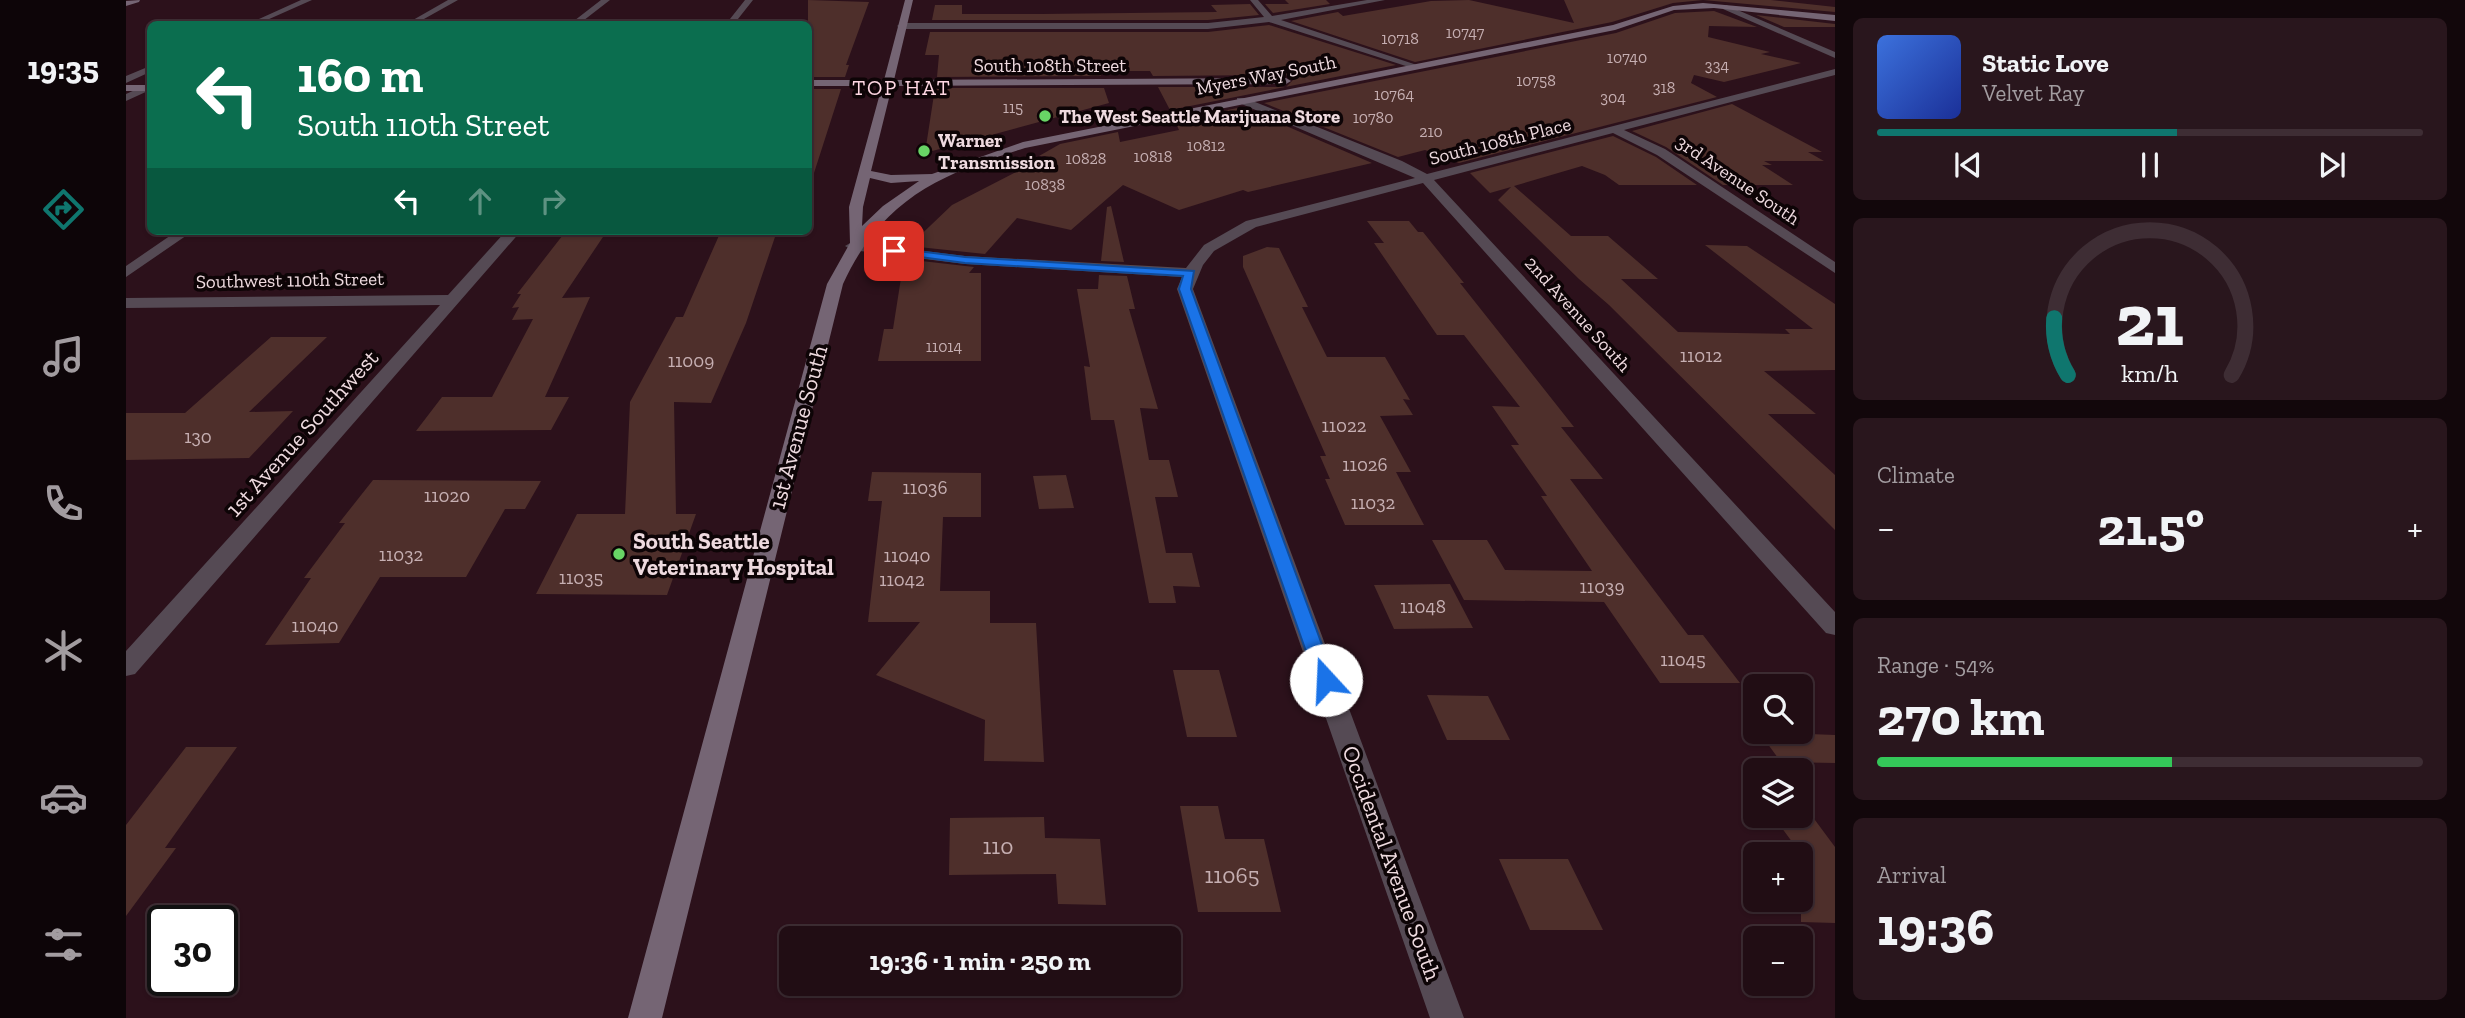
<!DOCTYPE html>
<html lang="en">
<head>
<meta charset="utf-8">
<style>
  :root { --surface:#210d14; --page:#29161d; --text:#f1f3f6; --muted:#a29ca0; --line:#3e2d34; --accent:#0f766e }
  body { margin:0; font-family:"Zilla Slab",serif; background:var(--page); color:var(--text); height:100vh; display:flex; flex-direction:column; font-size:26px; white-space:nowrap }
  * { box-sizing:border-box; margin:0 }
  p { font-size:23px; color:var(--muted) }
  .icon { flex:none; width:38px; height:38px; fill:none; stroke:currentColor; stroke-width:2; stroke-linecap:round; stroke-linejoin:round }
  .map { position:relative; flex:1; overflow:hidden }
  .details { display:flex; flex-direction:column; gap:18px; padding:18px; background:#12070b; width:630px }
  .details>* { flex:none }
  .top-card { position:absolute; left:21px; top:21px; width:665px; height:214px; border-radius:10px; box-shadow:0 2px 5px #0004,0 0 0 2px var(--line); background:#0b6e4f; color:#fff; overflow:hidden }
  .buttons { position:absolute; left:1617px; top:674px; display:grid; gap:14px }
  .buttons a { display:grid; place-items:center; width:70px; height:70px; border-radius:10px; background:var(--surface); box-shadow:0 2px 5px #0004,0 0 0 2px var(--line); font-size:35px }
  .speed { position:absolute; left:21px; top:905px; display:flex; gap:14px; font-size:35px; font-weight:700; text-align:center }
  .speed>* { display:grid; place-content:center; width:91px; height:91px; border-radius:50%; background:var(--surface); box-shadow:0 2px 5px #0004,0 0 0 2px var(--line); line-height:1 }
  .speed .limit { border:4px solid #111; border-radius:10px; background:#fff; color:#111 }
  .pin { position:absolute; display:grid; place-items:center; width:60px; height:60px; color:#fff; margin:-30px; border-radius:14px; box-shadow:0 4px 10px #0006 }
  .me { position:absolute; width:77px; margin:-38px; rotate:340deg; stroke-linejoin:round; filter:drop-shadow(0 0 5px #0008) }
  .turn { display:flex; align-items:center; gap:24px; height:147px; padding:0 35px; font-size:32px }
  .turn .icon { width:91px; height:91px; stroke-width:2.5 }
  .turn b { display:block; font-size:49px; line-height:60px }
  .lanes { display:flex; align-items:center; height:66px; padding:0 35px; background:#0003; justify-content:center; gap:35px; direction:ltr }
  .lanes .off { opacity:.35 }
  .big { font-size:52px; font-weight:800; line-height:1.1 }
  .details .card { flex:1; display:flex; flex-direction:column; justify-content:center; gap:10px; min-width:0; padding:0 24px; border-radius:10px; background:var(--page) }
  .details .dial { align-items:center; gap:0 }
  .dial svg { height:182px; overflow:visible; fill:none; stroke:var(--line); stroke-width:7; stroke-linecap:round; text-anchor:middle }
  .dial text { fill:var(--text); stroke:none }
  .song { display:flex; align-items:center; gap:21px }
  .cover { width:84px; height:84px; border-radius:10px; background:linear-gradient(135deg,hsl(220 70% 55%),hsl(230 70% 35%)) }
  .played { height:7px; border-radius:4px; background:linear-gradient(90deg,var(--accent) 55%,var(--line) 55%) }
  .keys { display:flex; justify-content:space-around; direction:ltr }
  .heat { display:flex; justify-content:space-between; align-items:center; font-size:38px; direction:ltr }
  .charge { height:10px; border-radius:5px; background:linear-gradient(90deg,#34c759 54%,var(--line) 0) }
  .trip { position:absolute; left:653px; top:926px; width:402px; height:70px; border-radius:10px; background:var(--surface); box-shadow:0 2px 5px #0004,0 0 0 2px var(--line); font-weight:800; line-height:70px; text-align:center }
  main { display:flex; flex:1; min-height:0 }
  .tab-bar { display:flex; flex-direction:column; width:126px; justify-content:space-around; align-items:center; background:#0d0508; color:var(--muted) }
  .tab-bar .icon { width:49px; height:49px }
  .tab-bar .selected { color:var(--accent) }
  .tab-bar b { font-size:32px; color:var(--text) }
  .map>svg:first-child { display:block }
  .building { fill:#4e2f2b }
  .lines { fill:none; stroke-linecap:round; stroke-linejoin:round }
  .street { fill:#554a54; fill-rule:evenodd }
  .secondary { fill:#756574; fill-rule:evenodd }
  .route { fill:#1a73e8; stroke:#114b97; stroke-width:2 }
  .poi-dot { fill:#68d465; stroke:#0d0406; stroke-width:2.5 }
  .labels { text-anchor:middle; dominant-baseline:central; stroke-width:7; stroke-linejoin:round; paint-order:stroke }
  .far-number-label { font-size:16px; fill:#c6afb2 }
  .far-street-label { font-size:19px; fill:#eedadf; stroke:#0d0406 }
  .far-poi-label { font-size:19px; font-weight:bold; fill:#eedadf; stroke:#0d0406; text-anchor:start }
  .number-label { font-size:19px; fill:#c6afb2 }
  .far-neighbourhood-label { font-size:21px; letter-spacing:2px; fill:#fed7e3; stroke:#0d0406 }
  .street-label { font-size:23px; fill:#eedadf; stroke:#0d0406 }
  .poi-label { font-size:23px; font-weight:bold; fill:#eedadf; stroke:#0d0406; text-anchor:start }
  .near-number-label { font-size:23px; fill:#c6afb2 }
</style>
</head>
<body>
<main>
<nav class="tab-bar">
<b>19:35</b>
<svg class="icon selected" aria-label="directions" viewBox="0 0 24 24"><path d="M12 3l9 9-9 9-9-9zM9 14v-3h6M13 9l2 2-2 2"/></svg>
<svg class="icon" aria-label="music" viewBox="0 0 24 24"><path d="M9 18V5l10-2v13"/><circle cx="6" cy="18" r="3"/><circle cx="16" cy="16" r="3"/></svg>
<svg class="icon" aria-label="phone" viewBox="0 0 24 24"><path d="M5 4h4l2 5-3 2q2 4 5 5l2-3 5 2v4C11 20 4 13 5 4z"/></svg>
<svg class="icon" aria-label="climate" viewBox="0 0 24 24"><path d="M12 3v18M4 7l16 10M4 17L20 7"/></svg>
<svg class="icon" aria-label="car" viewBox="0 0 24 24"><path d="M5 17H2v-5l4-1 3-4h7l3 4 3 1v5h-3M9 17h6M6 11h13"/><circle cx="7" cy="17" r="2"/><circle cx="17" cy="17" r="2"/></svg>
<svg class="icon" aria-label="filters" viewBox="0 0 24 24"><path d="M4 7h16M4 17h16"/><circle cx="9" cy="7" r="2"/><circle cx="15" cy="17" r="2"/></svg>
</nav>
<div class="map">
<svg width="1709" height="1018" viewBox="0 0 1709 1018">
  <rect width="100%" height="100%" fill="#2c111b"/>
  <path class="building" d="M682 0 743 2 720 65H723L719 77H682Z
    M1159 0H1200L1204 4 1147 13 1139 4H1163Z
    M1343 0 1448 23 1438 0H1645L1709 7V12L1577 0 1547 3 1486 22 1289 62 1165 21 1212 12 1217 16 1305 1Z
    M1124 4 1133 15 1082 20H806L809 5H836V14H916L1091 12 1085 5Z
    M1588 11 1631 27 1583 26 1582 37 1644 52 1635 54 1675 63 1598 82 1568 75 1565 83 1591 97 1333 163 1299 150 1272 157 1138 103 1490 33 1549 13Z
    M1630 15 1709 24V27H1658Z
    M1143 25 1270 65 1044 110 1032 87H1160L1167 80 1160 75 1027 76 1024 71H974L975 76 811 77 813 55H799L804 32H1082Z
    M809 88H978L983 103 799 153Z
    M682 89H715L688 173 682 172Z
    M1606 104 1696 152H1682L1698 161H1638L1646 165H1636L1667 185H1597L1540 147 1506 131Z
    M1116 107 1246 163 1122 192 1117 190 1053 210 997 185 945 230 891 218 859 254 783 246 826 205 921 156H913L934 144 992 132 994 142 1053 130 1049 121Z
    M1487 136 1530 157 1571 185H1493L1479 175 1456 166 1388 186 1445 236H1482L1532 279H1495L1552 332 1664 334 1659 329H1687L1579 245 1621 246 1709 304V370L1638 371 1690 414H1642L1709 475V530L1483 305 1453 279 1372 200 1385 187 1364 193 1344 173Z
    M985 206 998 262 975 261 981 207Z
    M1241 221H1283L1292 232H1297L1338 283H1334L1448 427H1435L1477 479H1444L1562 635H1577L1614 683H1534L1478 602 1338 600 1306 540H1361L1379 570 1466 571 1415 496H1421L1385 445H1393L1366 406 1394 407 1338 335H1311L1248 243H1258Z
    M440 231H481L436 298 464 297 419 397H443L425 430 290 431 316 397H366L407 319 386 320 393 307 386 308 395 294H391Z
    M595 231H651L620 323 585 403 548 402 550 514H570L541 595 410 594 451 514H499L504 402 550 317H557Z
    M1141 247 1153 248 1182 307H1176L1201 357H1259L1284 400 1277 399 1287 415 1254 416 1285 472H1270L1298 525H1219L1199 479H1204L1194 456H1200L1117 267V256Z
    M778 259 848 267 843 273H855V361H752L758 329H767Z
    M973 275 1001 276 1009 309H1003L1032 409 1014 408 1023 460H1043L1052 497H1029L1040 553H1066L1074 587 1047 586 1050 603H1023L988 420H965L958 366 964 367 951 289H972Z
    M145 337H201L123 412 167 411 123 458 0 460V413H59Z
    M746 472 855 473V517H817L814 591H864V623H910L918 762 858 761 859 720 750 675 794 622H742L756 501H742Z
    M940 475 948 508 913 509 907 476Z
    M247 480 415 481 399 509H379L340 577H254L213 643 139 645 185 578H178L219 523H213Z
    M1324 584 1347 628 1268 629 1248 585Z
    M1047 670H1093L1111 737H1061Z
    M1301 695 1362 696 1384 740H1321Z
    M1633 732 1709 735V763L1655 762Z
    M60 747H111L39 848H50L0 916V825Z
    M1054 806H1092L1099 839H1138L1155 912H1072Z
    M1647 816H1686L1709 847V923L1675 922V854Z
    M918 817 919 838 974 839 980 905 932 904 930 874 823 875 824 818Z
    M1373 859H1442L1477 930H1404Z"/>
  <g class="lines">
    <path class="street" d="M175 0H186L132 24H122Z
      M322 0H332L289 24H280Z
      M475 0H484L453 24H444Z
      M619 0H627L608 24H600Z
      M1124 0H1132L1146 16 1241 0H1259L1155 20 1294 66 1286 68 1143 22 1082 29H775L771 26 775 23H1082L1138 17Z
      M1600 5 1709 52V58L1597 9Z
      M24 66V72L0 83V76Z
      M1709 69V75L1498 130 1539 149 1709 262V273L1531 155 1487 133 1308 180 1709 612V635L1700 633 1297 183 1130 227 1088 251 1077 265 1067 289 1338 1018H1304L1051 289 1056 277 839 264 726 250 719 246 726 242 839 256 1060 268 1078 245 1120 221 1289 178 1111 102V98H1119L1276 161 1301 174Z
      M20 85 24 87V90L0 101V94Z
      M51 231H67L0 277V266Z
      M380 231H395L9 674 0 676V651L314 305 0 308V298L322 295Z"/>
    <path class="secondary" d="M14 0 13 2 0 6V1Z
      M779 0H787L768 80 1160 78 1165 81 1160 84 766 86 745 171 765 175 806 174 897 142 1487 25 1547 6 1577 3 1709 15V21L1588 8 1548 10 1489 30 899 148C814 174 756 199 717 284L536 1018H502L701 284 724 243 723 207 756 86H682V80H758ZM744 178 765 183 793 181 757 206 736 226 737 207Z
      M0 85H24V91H0Z"/>
  </g>
  <path class="route" d="M768 248 839 257 1068 271 1065 289 1209 680 1206 685 1200 687 1193 685 1190 680 1053 289 1057 276 839 263 764 253V249Z"/>
  <g class="poi-dot">
    <circle cx="919" cy="116" r="7"/>
    <circle cx="798" cy="151" r="7"/>
    <circle cx="493" cy="554" r="7"/>
  </g>
  <g class="labels">
    <g class="far-number-label">
      <text x="1339" y="32">10747</text>
      <text x="1274" y="38">10718</text>
      <text x="1501" y="57">10740</text>
      <text x="1591" y="65">334</text>
      <text x="1410" y="80">10758</text>
      <text x="1538" y="87">318</text>
      <text x="1268" y="94">10764</text>
      <text x="1487" y="97">304</text>
      <text x="887" y="107">115</text>
      <text x="1247" y="117">10780</text>
      <text x="1305" y="131">210</text>
      <text x="1080" y="145">10812</text>
      <text x="1027" y="156">10818</text>
      <text x="960" y="158">10828</text>
      <text x="919" y="184">10838</text>
      <text x="818" y="346">11014</text>
    </g>
    <g class="far-street-label">
      <text x="924" y="65">South 108th Street</text>
      <text transform="translate(1140 75) rotate(-11)">Myers Way South</text>
      <text transform="translate(1374 141) rotate(-14)">South 108th Place</text>
      <text transform="translate(1612 180) rotate(34)">3rd Avenue South</text>
      <text transform="translate(164 280) rotate(-1)">Southwest 110th Street</text>
      <text transform="translate(1452 314) rotate(48)">2nd Avenue South</text>
    </g>
    <g class="far-poi-label">
      <text x="933" y="116">The West Seattle Marijuana Store</text>
      <text x="812" y="140">Warner<tspan x="812" dy="22">Transmission</tspan></text>
    </g>
    <g class="number-label">
      <text x="1575" y="355">11012</text>
      <text x="565" y="360">11009</text>
      <text x="1218" y="425">11022</text>
      <text x="72" y="436">130</text>
      <text x="1239" y="464">11026</text>
      <text x="799" y="487">11036</text>
      <text x="321" y="495">11020</text>
      <text x="1247" y="502">11032</text>
      <text x="275" y="554">11032</text>
      <text x="781" y="555">11040</text>
      <text x="455" y="577">11035</text>
      <text x="776" y="579">11042</text>
      <text x="1476" y="586">11039</text>
      <text x="1297" y="606">11048</text>
      <text x="189" y="625">11040</text>
      <text x="1557" y="659">11045</text>
    </g>
    <g class="far-neighbourhood-label">
      <text x="776" y="87">TOP HAT</text>
    </g>
    <g class="street-label">
      <text transform="translate(672 427) rotate(-75)">1st Avenue South</text>
      <text transform="translate(176 433) rotate(-48)">1st Avenue Southwest</text>
      <text transform="translate(1266 863) rotate(70)">Occidental Avenue South</text>
    </g>
    <g class="poi-label">
      <text x="507" y="541">South Seattle<tspan x="507" dy="26">Veterinary Hospital</tspan></text>
    </g>
    <g class="near-number-label">
      <text x="872" y="846">110</text>
      <text x="1106" y="875">11065</text>
    </g>
  </g>
</svg>
<div class="buttons">
<a><svg class="icon" aria-label="search" viewBox="0 0 24 24"><circle cx="10" cy="10" r="6"/><path d="M15 15l6 6"/></svg></a>
<a><svg class="icon" aria-label="layers" viewBox="0 0 24 24"><path d="M12 4l9 5-9 5-9-5zM3 14l9 5 9-5"/></svg></a>
<a>+</a>
<a>−</a>
</div>
<div class="speed"><div class="limit">30</div></div>
<div class="pin" style="left:768px;top:251px;background:#d93025"><svg class="icon" aria-label="arrive" viewBox="0 0 24 24"><path d="M6 21V4h12l-3 4 3 4H6"/></svg></div>
<svg class="me" style="left:1200px;top:680px" viewBox="-20 -20 40 40"><circle r="19" fill="#fff"/><path d="M0-13L10 11 0 6-10 11z" fill="#1a73e8"/></svg>
<div class="trip">19:36 · 1 min · 250 m</div>
<div class="top-card">
<div class="turn"><svg class="icon" aria-label="left" viewBox="0 0 24 24"><path d="M17 20v-9H6M10 6l-5 5 5 5"/></svg><div><b>160 m</b>South 110th Street</div></div>
<div class="lanes"><svg class="icon" aria-label="left" viewBox="0 0 24 24"><path d="M17 20v-9H6M10 6l-5 5 5 5"/></svg><svg class="icon off" aria-label="ahead" viewBox="0 0 24 24"><path d="M12 20V5M6 11l6-6 6 6"/></svg><svg class="icon off" aria-label="right" viewBox="0 0 24 24"><path d="M7 20v-9h11M14 6l5 5-5 5"/></svg></div>
</div>
</div>
<section class="details">
<div class="card">
<div class="song"><i class="cover"></i><div><b>Static Love</b><p>Velvet Ray</p></div></div>
<div class="played"></div>
<div class="keys"><svg class="icon" aria-label="previous" viewBox="0 0 24 24"><path d="M18 5L8 12l10 7zM5 5v14"/></svg><svg class="icon" aria-label="pause" viewBox="0 0 24 24"><path d="M8 5v14M16 5v14"/></svg><svg class="icon" aria-label="next" viewBox="0 0 24 24"><path d="M6 5l10 7-10 7zM19 5v14"/></svg></div>
</div>
<div class="card dial"><svg viewBox="0 0 100 80">
<path d="M14 69A42 42 0 1 1 86 69"/>
<path d="M14 69A42 42 0 0 1 8 44" stroke="#0f766e"/>
<text x="50" y="56" font-size="32" font-weight="700">21</text>
<text x="50" y="72" font-size="11">km/h</text>
</svg></div>
<div class="card"><p>Climate</p>
<div class="heat"><a>−</a><b class="big">21.5°</b><a>+</a></div>
</div>
<div class="card"><p>Range · 54%</p><b class="big">270 km</b><div class="charge"></div></div>
<div class="card"><p>Arrival</p><b class="big">19:36</b></div>
</section>
</main>
</body>
</html>
